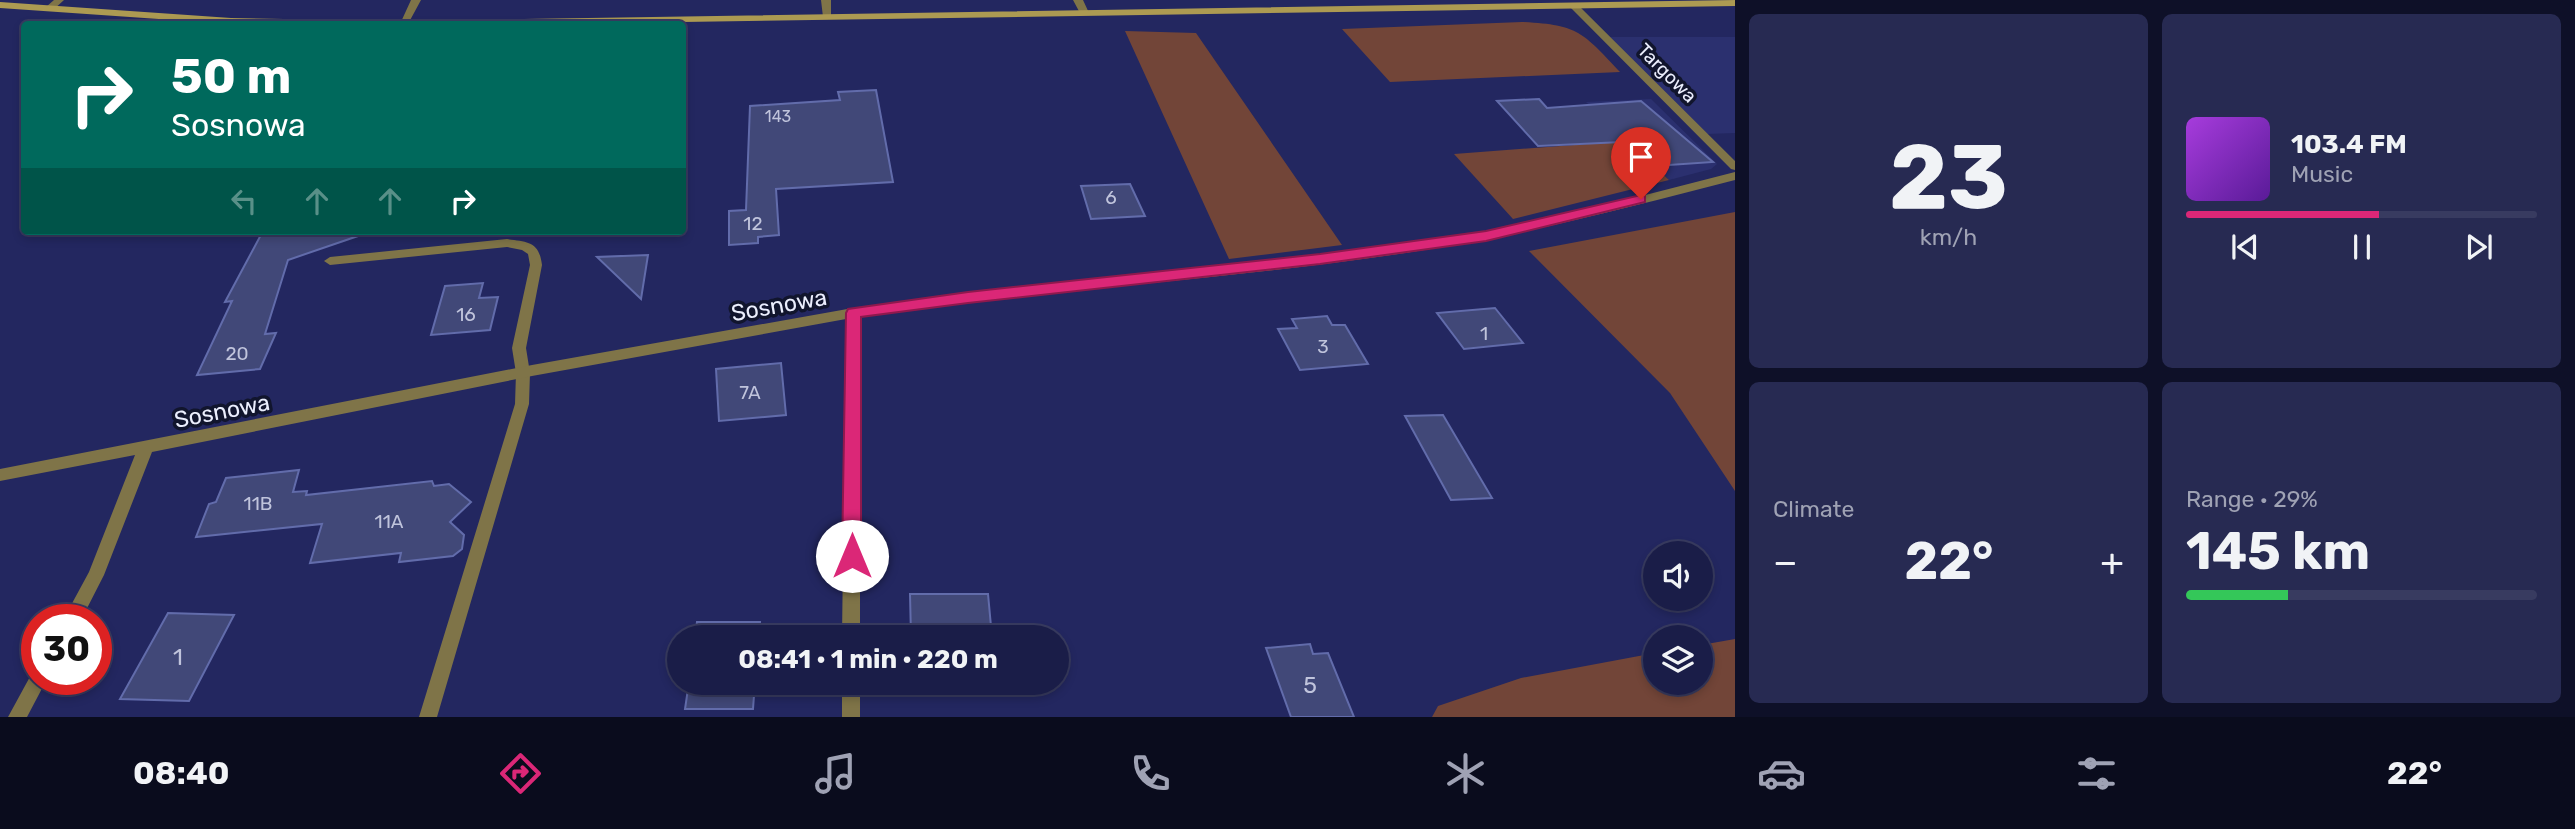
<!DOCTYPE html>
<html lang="en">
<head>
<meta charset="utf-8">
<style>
  :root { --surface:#1a1d48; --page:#272a52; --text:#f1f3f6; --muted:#9fa2b4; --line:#383b60; --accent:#db2777 }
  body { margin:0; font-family:Rubik,sans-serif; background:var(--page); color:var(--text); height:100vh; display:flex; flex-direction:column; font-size:26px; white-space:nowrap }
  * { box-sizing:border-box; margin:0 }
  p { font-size:23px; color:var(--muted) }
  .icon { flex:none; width:38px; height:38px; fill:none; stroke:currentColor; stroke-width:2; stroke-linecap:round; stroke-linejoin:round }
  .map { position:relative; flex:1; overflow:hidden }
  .drawer { display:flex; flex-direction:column; gap:14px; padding:14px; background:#0e1028; width:840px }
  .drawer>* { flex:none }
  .hud { position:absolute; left:21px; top:21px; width:665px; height:214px; border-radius:7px; box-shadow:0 4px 10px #0003,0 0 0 2px var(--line); background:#00695c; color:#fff; overflow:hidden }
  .controls { position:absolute; left:1643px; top:541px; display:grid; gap:14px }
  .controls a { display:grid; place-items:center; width:70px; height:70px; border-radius:50%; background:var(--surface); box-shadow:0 4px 10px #0003,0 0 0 2px var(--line); font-size:35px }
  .speed { position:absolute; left:21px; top:604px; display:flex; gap:14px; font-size:35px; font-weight:700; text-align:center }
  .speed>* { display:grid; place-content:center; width:91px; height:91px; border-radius:50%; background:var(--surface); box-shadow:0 4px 10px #0003,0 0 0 2px var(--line); line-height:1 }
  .speed .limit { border:10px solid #d22; background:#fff; color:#111 }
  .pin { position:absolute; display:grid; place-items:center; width:60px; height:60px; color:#fff; margin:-72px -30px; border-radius:50% 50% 50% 0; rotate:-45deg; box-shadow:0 0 7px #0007 }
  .pin .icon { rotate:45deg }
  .me { position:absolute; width:77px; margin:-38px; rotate:0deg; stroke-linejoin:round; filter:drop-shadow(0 0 5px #0008) }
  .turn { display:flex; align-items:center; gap:24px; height:147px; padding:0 35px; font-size:32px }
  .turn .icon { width:91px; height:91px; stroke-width:2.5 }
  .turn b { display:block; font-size:49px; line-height:60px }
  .lanes { display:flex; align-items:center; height:66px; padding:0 35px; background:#0003; justify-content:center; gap:35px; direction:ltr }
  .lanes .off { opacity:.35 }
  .big { font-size:52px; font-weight:700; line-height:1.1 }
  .drawer .tile { flex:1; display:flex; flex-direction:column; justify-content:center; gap:10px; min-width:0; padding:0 24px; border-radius:10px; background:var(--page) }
  .drawer .dial { align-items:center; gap:0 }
  .dial b { font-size:91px; line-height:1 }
  .song { display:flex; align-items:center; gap:21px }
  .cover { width:84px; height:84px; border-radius:10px; background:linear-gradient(135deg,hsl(280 70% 55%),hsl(270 70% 35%)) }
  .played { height:7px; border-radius:4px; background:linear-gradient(90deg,var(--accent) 55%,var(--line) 55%) }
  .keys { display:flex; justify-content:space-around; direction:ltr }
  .heat { display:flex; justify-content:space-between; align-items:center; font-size:38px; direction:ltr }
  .charge { height:10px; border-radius:5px; background:linear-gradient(90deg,#34c759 29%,var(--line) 0) }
  .drawer .tiles { flex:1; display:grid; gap:14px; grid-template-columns:repeat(2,1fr) }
  .trip { position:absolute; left:667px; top:625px; width:402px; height:70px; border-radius:35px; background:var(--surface); box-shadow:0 4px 10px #0003,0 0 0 2px var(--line); font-weight:700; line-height:70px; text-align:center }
  .tabs { display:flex; height:112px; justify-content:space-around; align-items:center; background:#0a0c1d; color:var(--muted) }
  .tabs .icon { width:49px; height:49px }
  .tabs .on { color:var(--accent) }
  .tabs b { font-size:32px; color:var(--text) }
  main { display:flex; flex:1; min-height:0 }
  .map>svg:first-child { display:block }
  .built { fill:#2b306f }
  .green { fill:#724538 }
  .building { fill:#414878; stroke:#626cab; stroke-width:2 }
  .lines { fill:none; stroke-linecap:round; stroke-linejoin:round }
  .lane { fill:#7f7448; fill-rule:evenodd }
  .street { fill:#7f7448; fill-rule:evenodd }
  .secondary { fill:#ac9a52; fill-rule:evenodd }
  .route { fill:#db2777; stroke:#8e194d; stroke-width:2 }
  .labels { text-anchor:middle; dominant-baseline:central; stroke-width:7; stroke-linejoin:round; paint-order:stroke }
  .far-number-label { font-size:16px; fill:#c0c4dc }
  .far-street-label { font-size:19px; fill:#ebeefd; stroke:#11152d }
  .number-label { font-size:19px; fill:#c0c4dc }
  .street-label { font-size:23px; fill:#ebeefd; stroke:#11152d }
  .near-number-label { font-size:23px; fill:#c0c4dc }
</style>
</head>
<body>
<main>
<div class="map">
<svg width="1735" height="717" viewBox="0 0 1735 717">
  <rect width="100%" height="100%" fill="#232760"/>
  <path class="built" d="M1610 37H1735V133L1706 134Z
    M1651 99 1717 164 1711 169 1669 180 1586 102Z"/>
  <path class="green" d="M1522 22C1579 25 1582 32 1620 72L1390 82 1342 29Z
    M1125 31 1196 33 1342 245 1229 259Z
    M1628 141 1669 180 1513 219 1454 154Z
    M1735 212V491L1670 393 1529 251Z
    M1735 639V717H1432L1438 706 1521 678 1655 653 1656 682H1701V645Z"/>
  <path class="building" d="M876 90 893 182 776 189 779 235 758 237V243L729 245V211L746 210 750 106 840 100 838 92Z
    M1539 99 1547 108 1641 101 1713 162 1669 165 1643 141 1538 146 1497 101Z
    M1130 184 1145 216 1091 219 1081 186Z
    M263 231H357L358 236 288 260 265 334 276 333 260 369 197 375 232 301 225 302Z
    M648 255 641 299 597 257Z
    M483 283 479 298 498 297 490 330 431 335 445 286Z
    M1495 308 1523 343 1464 349 1437 313Z
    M1327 316 1332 325H1345L1368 364 1300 370 1278 329 1297 328 1292 319Z
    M781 363 786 415 719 421 716 369Z
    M1443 415 1492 498 1451 500 1405 416Z
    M299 470 293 492 307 491 306 495 432 481 434 486 449 484 471 502 450 522 464 535 462 549 453 556 399 562 401 553 310 563 322 524 196 537 209 504 216 502 226 478Z
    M910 594H988L992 637H911Z
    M168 613 234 615 189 701 120 699Z
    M697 622H760L759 637H695Z
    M1310 644 1313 654 1328 653 1354 717H1291L1266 648Z
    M689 682H755L753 709H685Z"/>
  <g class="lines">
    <path class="lane" d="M54 0H64L52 11H46V7Z
      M1073 0H1083L1089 13 1087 15H1081Z
      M507 239C528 242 539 241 542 265L526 348 530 373 529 404 437 717H419L515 404 516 373 512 348 530 265 528 254 522 250 507 247 330 265 324 261 330 257Z"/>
    <path class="street" d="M411 0H421L408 24H400Z
      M821 0H831V19L823 17Z
      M1570 3H1576L1735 161V170L1731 169 1570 7Z
      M1735 172V180C1626 208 1517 237 1405 253 1224 280 1041 290 860 317V637H842L846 319 532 376 152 452 104 575 81 620H63L89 572 135 455 0 481V469L532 365 853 308 1011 287 1327 255 1485 232 1579 212Z
      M37 671V679H47L27 717H8L32 673Z
      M842 682H860V717H842Z"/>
    <path class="secondary" d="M1735 0V6L553 24H231L0 8V2L231 18 404 21Z"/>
  </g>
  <path class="route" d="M1641 195 1645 196V202L1486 241 1320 264 968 303 861 317V556L859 562 852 564 845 562 842 556 846 313 848 309 968 292 1320 254 1486 231Z"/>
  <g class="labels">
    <g class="far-number-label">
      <text x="778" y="116">143</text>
    </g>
    <g class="far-street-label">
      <text transform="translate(1667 73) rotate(45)">Targowa</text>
    </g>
    <g class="number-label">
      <text x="1111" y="197">6</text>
      <text x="753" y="223">12</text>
      <text x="466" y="314">16</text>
      <text x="1484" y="333">1</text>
      <text x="1323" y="346">3</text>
      <text x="237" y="353">20</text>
      <text x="750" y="392">7A</text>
      <text x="258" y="503">11B</text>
      <text x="389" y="521">11A</text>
    </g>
    <g class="street-label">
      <text transform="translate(779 305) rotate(-10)">Sosnowa</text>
      <text transform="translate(222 411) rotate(-11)">Sosnowa</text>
    </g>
    <g class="near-number-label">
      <text x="178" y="657">1</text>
      <text x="1310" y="685">5</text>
    </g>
  </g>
</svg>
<div class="controls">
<a><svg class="icon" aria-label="sound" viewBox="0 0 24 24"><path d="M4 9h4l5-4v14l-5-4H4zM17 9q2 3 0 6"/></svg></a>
<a><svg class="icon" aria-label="layers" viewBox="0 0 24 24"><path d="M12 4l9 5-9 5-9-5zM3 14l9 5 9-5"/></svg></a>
</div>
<div class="speed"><div class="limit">30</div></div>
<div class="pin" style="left:1641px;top:199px;background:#d93025"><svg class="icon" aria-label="arrive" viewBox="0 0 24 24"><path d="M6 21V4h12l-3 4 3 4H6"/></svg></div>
<svg class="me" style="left:852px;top:556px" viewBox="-20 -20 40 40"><circle r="19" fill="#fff"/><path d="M0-13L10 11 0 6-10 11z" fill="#db2777"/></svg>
<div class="trip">08:41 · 1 min · 220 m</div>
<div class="hud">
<div class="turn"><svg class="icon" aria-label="right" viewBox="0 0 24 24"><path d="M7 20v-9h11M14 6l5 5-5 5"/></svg><div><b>50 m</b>Sosnowa</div></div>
<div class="lanes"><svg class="icon off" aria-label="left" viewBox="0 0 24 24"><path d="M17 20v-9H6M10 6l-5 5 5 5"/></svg><svg class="icon off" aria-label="ahead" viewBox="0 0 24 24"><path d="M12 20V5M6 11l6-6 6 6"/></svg><svg class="icon off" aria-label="ahead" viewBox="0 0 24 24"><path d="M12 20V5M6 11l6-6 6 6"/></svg><svg class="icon" aria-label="right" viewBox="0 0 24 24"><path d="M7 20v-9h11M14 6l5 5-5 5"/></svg></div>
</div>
</div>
<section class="drawer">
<div class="tiles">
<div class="tile dial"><b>23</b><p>km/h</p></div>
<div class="tile">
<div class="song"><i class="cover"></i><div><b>103.4 FM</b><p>Music</p></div></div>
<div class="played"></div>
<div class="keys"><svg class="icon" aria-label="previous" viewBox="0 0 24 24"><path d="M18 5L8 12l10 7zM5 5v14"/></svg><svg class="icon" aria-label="pause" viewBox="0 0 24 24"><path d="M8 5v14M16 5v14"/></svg><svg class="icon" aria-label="next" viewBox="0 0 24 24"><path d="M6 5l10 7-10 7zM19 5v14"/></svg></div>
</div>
<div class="tile"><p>Climate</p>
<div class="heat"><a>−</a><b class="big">22°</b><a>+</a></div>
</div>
<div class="tile"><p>Range · 29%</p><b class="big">145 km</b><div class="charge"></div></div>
</div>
</section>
</main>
<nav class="tabs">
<b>08:40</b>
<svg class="icon on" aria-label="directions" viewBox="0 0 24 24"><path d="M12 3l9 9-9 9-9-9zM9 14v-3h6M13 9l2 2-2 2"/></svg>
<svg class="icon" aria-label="music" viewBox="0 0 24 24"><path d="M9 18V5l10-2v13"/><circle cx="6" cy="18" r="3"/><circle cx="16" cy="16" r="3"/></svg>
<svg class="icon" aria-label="phone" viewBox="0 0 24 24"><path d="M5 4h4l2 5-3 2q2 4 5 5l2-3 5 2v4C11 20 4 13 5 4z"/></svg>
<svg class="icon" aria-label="climate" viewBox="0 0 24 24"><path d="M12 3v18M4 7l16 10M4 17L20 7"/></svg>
<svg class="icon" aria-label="car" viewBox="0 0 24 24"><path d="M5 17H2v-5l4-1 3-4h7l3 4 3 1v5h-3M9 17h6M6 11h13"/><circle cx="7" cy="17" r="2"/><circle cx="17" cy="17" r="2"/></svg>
<svg class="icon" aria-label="filters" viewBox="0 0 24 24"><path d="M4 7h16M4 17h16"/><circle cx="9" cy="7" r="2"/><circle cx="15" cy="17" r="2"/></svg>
<b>22°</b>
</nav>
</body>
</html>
